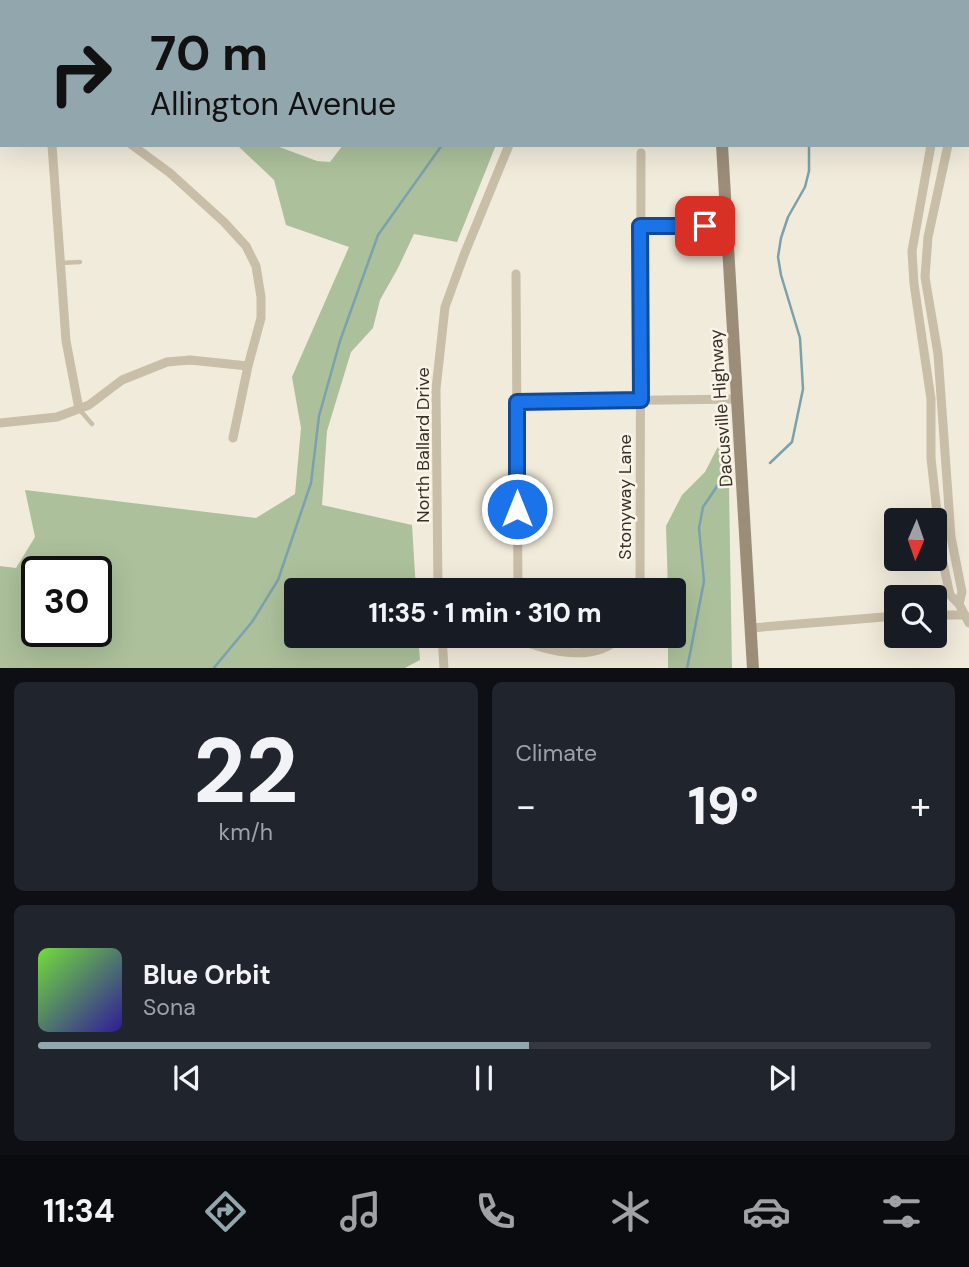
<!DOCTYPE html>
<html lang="en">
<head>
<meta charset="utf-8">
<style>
  :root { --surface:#171b24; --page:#20242c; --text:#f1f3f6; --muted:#9ea1a6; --line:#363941; --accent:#92a6ae }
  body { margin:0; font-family:"DM Sans",sans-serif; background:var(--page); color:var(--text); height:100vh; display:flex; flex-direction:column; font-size:26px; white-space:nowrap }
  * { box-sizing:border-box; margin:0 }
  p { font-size:23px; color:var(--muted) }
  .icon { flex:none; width:38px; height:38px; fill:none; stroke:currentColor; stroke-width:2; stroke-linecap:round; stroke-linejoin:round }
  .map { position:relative; height:668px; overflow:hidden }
  .details { display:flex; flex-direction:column; gap:14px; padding:14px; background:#0d0f14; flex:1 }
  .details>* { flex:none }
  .hud { position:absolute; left:0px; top:0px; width:970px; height:147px; box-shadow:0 7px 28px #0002; background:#92a6ae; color:#111; overflow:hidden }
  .needle { width:46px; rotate:182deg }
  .controls { position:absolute; left:884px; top:508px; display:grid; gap:14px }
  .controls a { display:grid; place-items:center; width:63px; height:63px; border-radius:7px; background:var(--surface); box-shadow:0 7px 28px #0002; font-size:35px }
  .speed { position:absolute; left:21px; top:556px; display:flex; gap:14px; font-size:35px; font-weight:700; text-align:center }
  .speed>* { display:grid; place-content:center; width:91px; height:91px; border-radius:50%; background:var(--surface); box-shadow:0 7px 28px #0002; line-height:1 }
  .speed .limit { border:4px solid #111; border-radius:10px; background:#fff; color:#111 }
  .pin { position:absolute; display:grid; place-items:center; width:60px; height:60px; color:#fff; margin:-30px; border-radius:14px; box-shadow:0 4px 10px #0006 }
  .me { position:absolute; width:77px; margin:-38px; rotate:0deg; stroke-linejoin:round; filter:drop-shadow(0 0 5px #0008) }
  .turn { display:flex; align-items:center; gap:24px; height:147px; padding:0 35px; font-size:32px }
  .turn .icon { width:91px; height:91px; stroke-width:2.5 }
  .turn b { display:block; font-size:49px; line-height:60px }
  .big { font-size:52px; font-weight:800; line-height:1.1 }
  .details .tile { flex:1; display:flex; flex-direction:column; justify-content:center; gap:10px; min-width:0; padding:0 24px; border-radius:10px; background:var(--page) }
  .details .dial { align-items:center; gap:0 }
  .dial b { font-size:91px; line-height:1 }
  .song { display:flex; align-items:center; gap:21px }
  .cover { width:84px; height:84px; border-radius:10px; background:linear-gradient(135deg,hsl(100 70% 55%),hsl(250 70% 35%)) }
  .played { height:7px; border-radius:4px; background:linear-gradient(90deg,var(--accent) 55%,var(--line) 55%) }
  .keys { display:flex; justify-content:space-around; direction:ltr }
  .heat { display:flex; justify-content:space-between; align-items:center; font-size:38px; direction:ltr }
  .details .tiles { flex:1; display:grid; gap:14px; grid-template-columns:1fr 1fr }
  .tile:last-child { grid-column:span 2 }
  .trip { position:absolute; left:284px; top:578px; width:402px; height:70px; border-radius:7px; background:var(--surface); box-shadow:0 7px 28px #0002; font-weight:800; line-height:70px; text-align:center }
  .tabs { display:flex; height:112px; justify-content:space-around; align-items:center; background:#090b0e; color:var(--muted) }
  .tabs .icon { width:49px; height:49px }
  .tabs .selected { color:var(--accent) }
  .tabs b { font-size:32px; color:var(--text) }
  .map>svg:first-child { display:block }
  .green { fill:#acc09b; fill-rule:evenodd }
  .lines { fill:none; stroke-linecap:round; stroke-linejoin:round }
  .stream { stroke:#7ba1ad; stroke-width:2.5 }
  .service { stroke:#c9bea7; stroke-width:4.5 }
  .minor { stroke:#c9bea7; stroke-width:9 }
  .secondary { stroke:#9c8d79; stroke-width:12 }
  .route-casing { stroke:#114b97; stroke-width:18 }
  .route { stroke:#1a73e8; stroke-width:12 }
  .labels { text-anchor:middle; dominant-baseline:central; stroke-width:5; stroke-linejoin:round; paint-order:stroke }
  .street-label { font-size:18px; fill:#362f28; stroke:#f9f4e7 }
</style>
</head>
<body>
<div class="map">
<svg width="969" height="669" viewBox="0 0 969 669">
  <rect width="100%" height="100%" fill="#f1ebdb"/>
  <path class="green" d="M314 0H562L317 2Z
    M237 145H274L317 161 330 162 343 145H496L457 242 414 234 398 268 380 300 373 328 351 352 327 431 322 505 412 525 416 590H296V635H418L420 660 403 669 0 668V566L16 568 35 537 25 490 256 518 295 494 301 428 292 377 349 247 286 225 274 180ZM96 572V632H37V572Z
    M728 427 732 668H668V635H674V590H668L666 526 682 495 705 472Z"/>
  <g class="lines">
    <path class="stream" d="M757 0 758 2
      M513 2 514 0
      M770 463 792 442 803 389 800 338 781 275 778 257 781 238 788 217 805 187 809 171V145
      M213 669 252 622 278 580 311 483 319 416 340 341 378 235 442 145
      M687 669 704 581 699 528 703 507 722 479"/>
    <path class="service" d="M130 0 133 2
      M171 0 173 2
      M199 0 201 2
      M163 2 164 0
      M60 263 80 262
      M79 409 92 424"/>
    <path class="minor" d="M952 0V2
      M966 0 967 2
      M572 2 573 0
      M52 145 66 341 79 409
      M132 145 170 173 224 222 246 246 256 266 261 297V318L248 366 233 438
      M931 145 912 251 914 284 931 399V458L942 558 950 595 959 604 969 623
      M948 145 928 237 925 277 938 354 951 537 962 592 959 604
      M640 226H726
      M516 274 518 590
      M517 402 737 399
      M0 423 57 417 89 405 122 380 167 362 190 360 248 366
      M438 590 436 389 445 307 464 255 509 145
      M640 590 641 153
      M934 615H965
      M751 628 896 616
      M442 635 444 669
      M501 635C540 646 589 669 623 635"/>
    <path class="secondary" d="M714 0 715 2
      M722 145 753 669"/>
  </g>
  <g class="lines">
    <defs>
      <path id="route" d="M517 509V402L641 400 640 226H705"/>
    </defs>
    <use href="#route" class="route-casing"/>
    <use href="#route" class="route"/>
  </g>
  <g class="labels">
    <g class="street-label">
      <text transform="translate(721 408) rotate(-94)">Dacusville Highway</text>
      <text transform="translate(423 445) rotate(-90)">North Ballard Drive</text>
      <text transform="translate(625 497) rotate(-90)">Stonyway Lane</text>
    </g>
  </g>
</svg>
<div class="controls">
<a><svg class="needle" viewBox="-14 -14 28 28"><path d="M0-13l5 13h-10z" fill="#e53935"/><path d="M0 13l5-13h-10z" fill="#9ea1a6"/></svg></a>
<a><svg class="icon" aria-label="search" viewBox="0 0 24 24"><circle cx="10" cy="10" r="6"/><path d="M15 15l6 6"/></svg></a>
</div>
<div class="speed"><div class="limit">30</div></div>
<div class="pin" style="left:705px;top:226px;background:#d93025"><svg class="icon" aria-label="arrive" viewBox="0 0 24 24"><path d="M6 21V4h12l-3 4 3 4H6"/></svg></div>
<svg class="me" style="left:517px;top:509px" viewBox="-20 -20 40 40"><circle r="17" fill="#1a73e8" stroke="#fff" stroke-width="3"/><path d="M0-11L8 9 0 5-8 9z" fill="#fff"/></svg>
<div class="trip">11:35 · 1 min · 310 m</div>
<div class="hud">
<div class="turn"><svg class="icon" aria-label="right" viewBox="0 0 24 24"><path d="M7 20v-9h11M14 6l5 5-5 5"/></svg><div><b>70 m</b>Allington Avenue</div></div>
</div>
</div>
<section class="details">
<div class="tiles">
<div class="tile dial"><b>22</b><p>km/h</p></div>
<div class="tile"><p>Climate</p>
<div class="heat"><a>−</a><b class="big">19°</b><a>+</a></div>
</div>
<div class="tile">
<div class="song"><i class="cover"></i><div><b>Blue Orbit</b><p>Sona</p></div></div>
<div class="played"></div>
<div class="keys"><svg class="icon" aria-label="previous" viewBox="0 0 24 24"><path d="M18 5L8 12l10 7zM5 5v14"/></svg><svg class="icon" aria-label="pause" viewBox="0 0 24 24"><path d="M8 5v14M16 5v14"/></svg><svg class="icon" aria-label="next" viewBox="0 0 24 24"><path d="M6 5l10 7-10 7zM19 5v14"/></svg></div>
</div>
</div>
</section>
<nav class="tabs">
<b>11:34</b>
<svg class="icon selected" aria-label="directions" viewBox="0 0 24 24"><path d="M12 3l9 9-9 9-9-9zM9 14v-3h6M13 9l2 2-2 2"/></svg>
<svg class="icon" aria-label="music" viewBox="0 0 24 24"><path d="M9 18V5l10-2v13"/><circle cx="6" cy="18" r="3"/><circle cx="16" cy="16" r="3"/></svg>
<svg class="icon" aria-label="phone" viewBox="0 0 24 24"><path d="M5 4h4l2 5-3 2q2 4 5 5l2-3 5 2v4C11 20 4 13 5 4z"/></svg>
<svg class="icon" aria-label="climate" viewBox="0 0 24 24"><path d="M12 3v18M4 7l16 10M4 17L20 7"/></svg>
<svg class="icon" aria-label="car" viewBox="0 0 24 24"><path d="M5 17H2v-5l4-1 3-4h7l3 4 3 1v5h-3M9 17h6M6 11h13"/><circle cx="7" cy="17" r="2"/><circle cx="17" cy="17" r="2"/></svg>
<svg class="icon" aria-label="filters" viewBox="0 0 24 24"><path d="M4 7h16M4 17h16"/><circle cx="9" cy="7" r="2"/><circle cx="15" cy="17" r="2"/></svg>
</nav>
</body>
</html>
